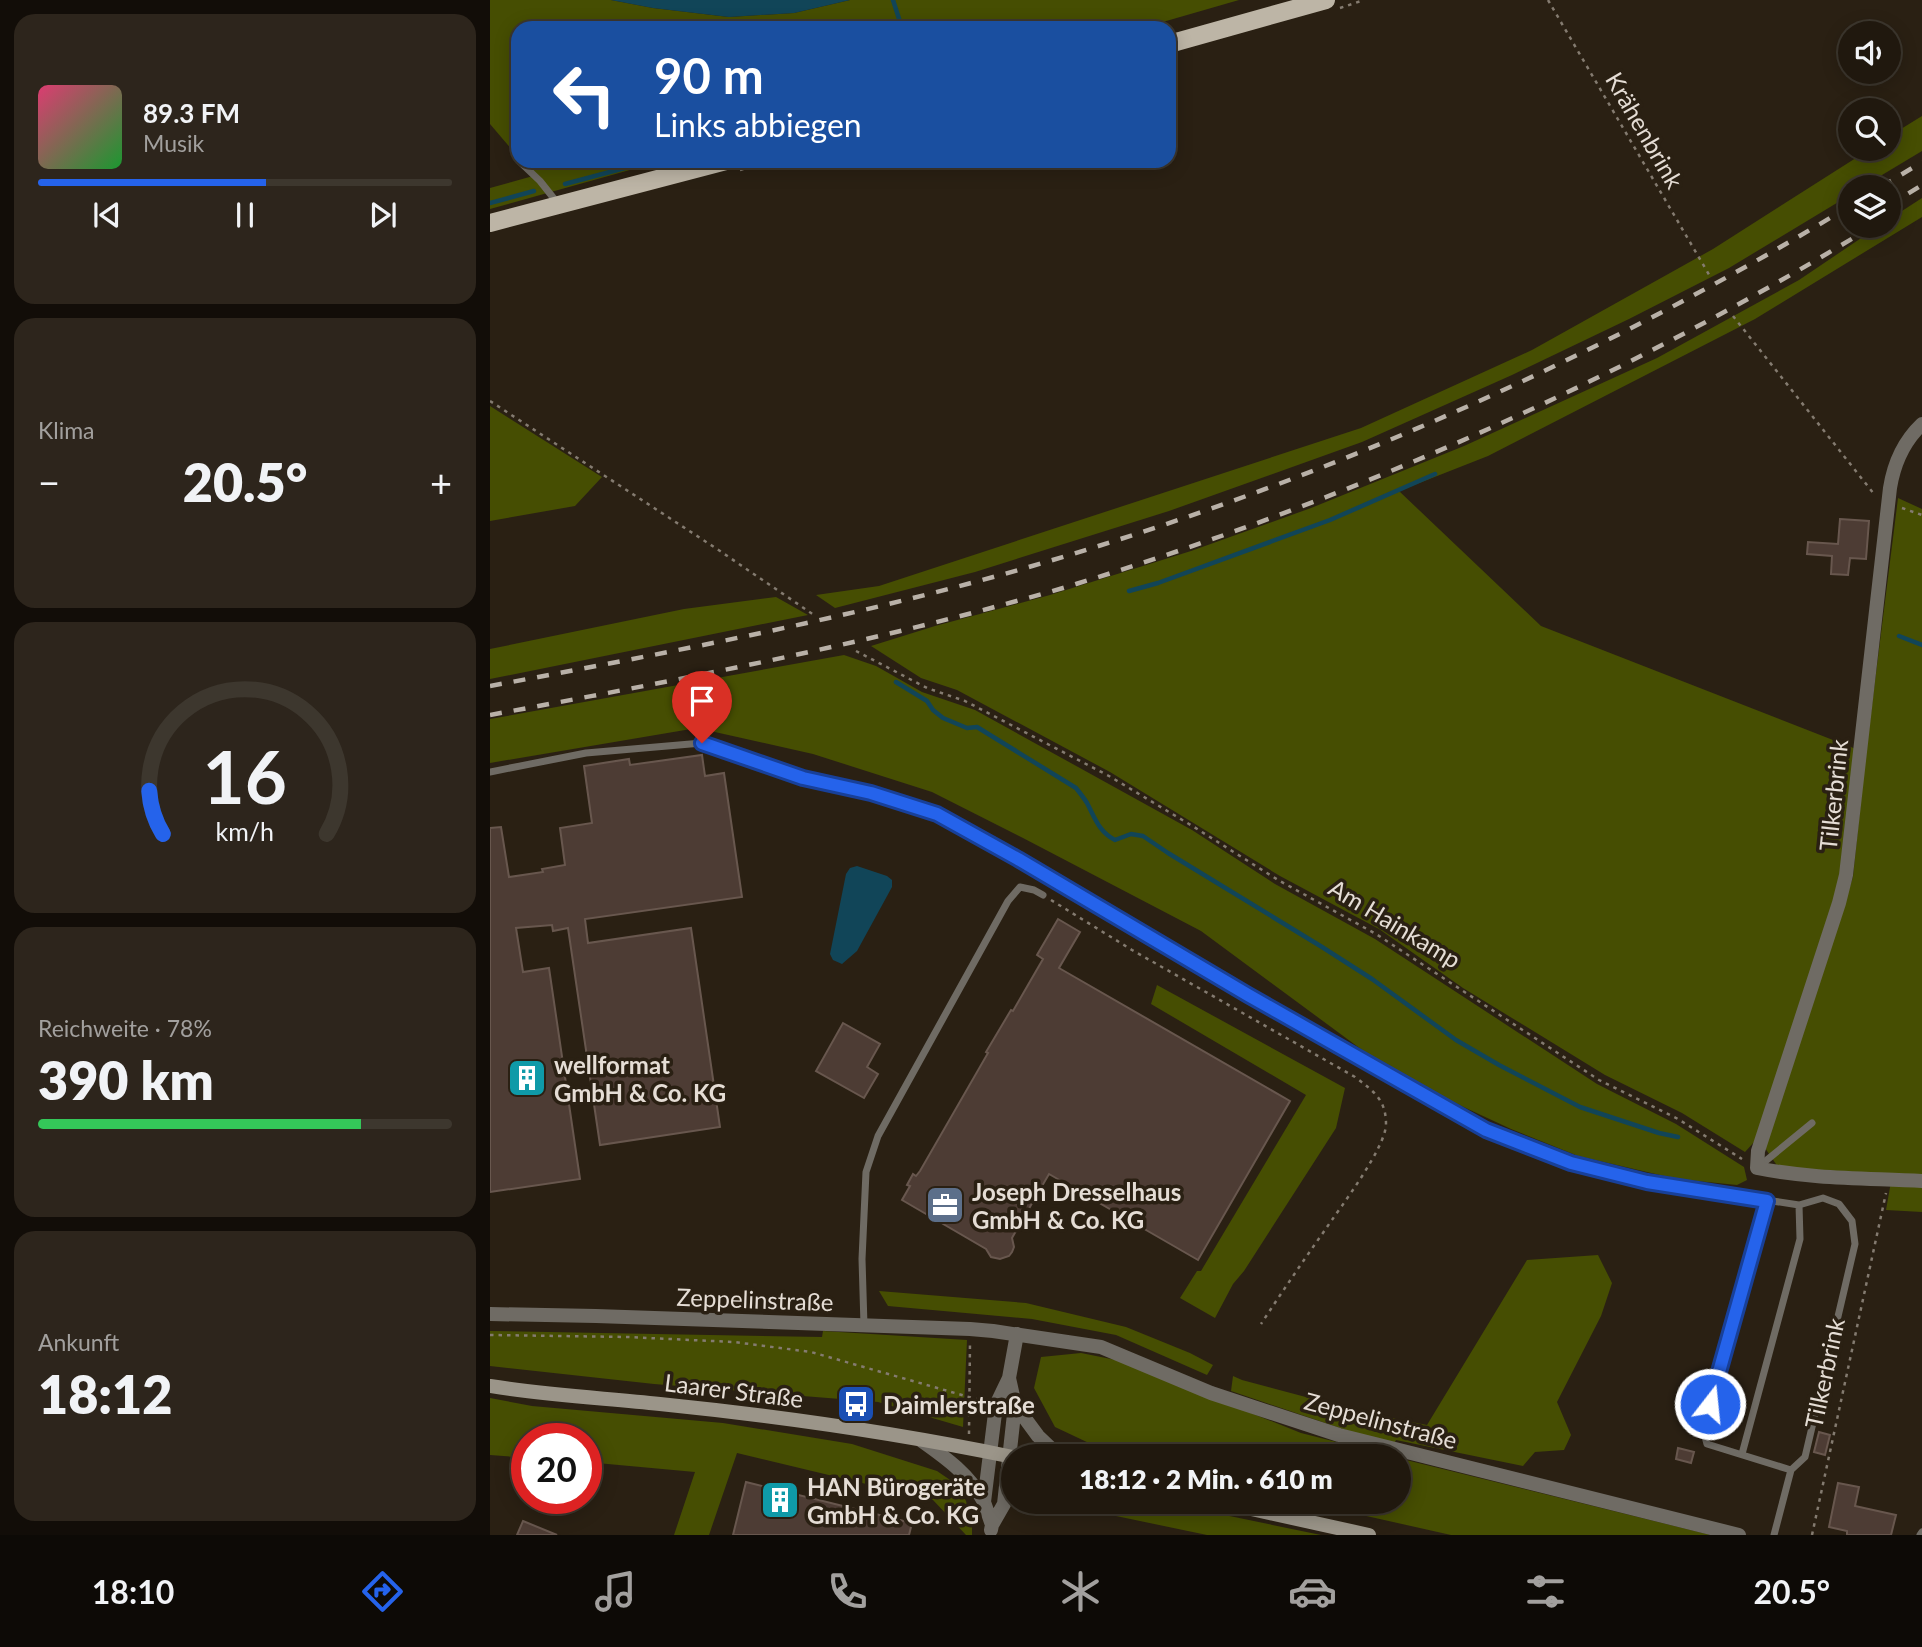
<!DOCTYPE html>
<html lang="de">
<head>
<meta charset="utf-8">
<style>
  :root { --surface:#20180e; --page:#2d251c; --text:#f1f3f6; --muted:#a2a09e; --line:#3d372e; --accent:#2563eb }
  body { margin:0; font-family:Lato,sans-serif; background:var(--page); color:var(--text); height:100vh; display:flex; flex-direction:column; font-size:26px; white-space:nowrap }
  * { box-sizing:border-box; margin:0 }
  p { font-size:23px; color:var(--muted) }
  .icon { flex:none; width:38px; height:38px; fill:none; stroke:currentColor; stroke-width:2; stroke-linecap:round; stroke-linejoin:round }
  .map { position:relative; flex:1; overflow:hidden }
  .side { display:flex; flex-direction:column; gap:14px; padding:14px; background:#120d08; width:490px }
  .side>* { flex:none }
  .hud { position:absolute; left:21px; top:21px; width:665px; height:147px; border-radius:21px; box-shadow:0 4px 18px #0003,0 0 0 2px var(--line); background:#1a4fa0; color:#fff; overflow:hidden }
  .controls { position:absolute; left:1348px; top:21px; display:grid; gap:14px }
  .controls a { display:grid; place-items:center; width:63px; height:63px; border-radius:50%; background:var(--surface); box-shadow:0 4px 18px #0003,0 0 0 2px var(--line); font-size:35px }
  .speed { position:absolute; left:21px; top:1423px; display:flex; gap:14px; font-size:35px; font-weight:700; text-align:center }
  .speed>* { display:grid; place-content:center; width:91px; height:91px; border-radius:50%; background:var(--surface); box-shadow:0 4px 18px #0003,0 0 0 2px var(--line); line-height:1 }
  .speed .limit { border:10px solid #d22; background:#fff; color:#111 }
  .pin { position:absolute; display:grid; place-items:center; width:60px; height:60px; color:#fff; margin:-72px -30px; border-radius:50% 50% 50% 0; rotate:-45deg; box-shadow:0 0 7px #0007 }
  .pin .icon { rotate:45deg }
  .me { position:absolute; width:77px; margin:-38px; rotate:16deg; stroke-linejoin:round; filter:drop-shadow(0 0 5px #0008) }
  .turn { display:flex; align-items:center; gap:24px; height:147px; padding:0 28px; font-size:32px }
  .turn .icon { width:91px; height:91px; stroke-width:2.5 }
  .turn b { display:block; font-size:49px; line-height:60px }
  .big { font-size:52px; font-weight:800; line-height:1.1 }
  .side .tile { flex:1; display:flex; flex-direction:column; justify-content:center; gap:10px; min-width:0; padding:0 24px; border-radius:21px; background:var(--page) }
  .side .dial { align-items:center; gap:0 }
  .dial svg { height:182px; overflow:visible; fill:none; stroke:var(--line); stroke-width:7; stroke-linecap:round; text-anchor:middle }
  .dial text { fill:var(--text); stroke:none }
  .song { display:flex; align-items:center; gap:21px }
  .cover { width:84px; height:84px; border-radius:10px; background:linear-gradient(135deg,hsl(340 70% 55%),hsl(130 70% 35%)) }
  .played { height:7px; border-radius:4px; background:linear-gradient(90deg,var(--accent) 55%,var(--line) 55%) }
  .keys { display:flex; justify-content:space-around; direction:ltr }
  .heat { display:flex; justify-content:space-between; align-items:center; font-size:38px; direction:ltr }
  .charge { height:10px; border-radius:5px; background:linear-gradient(90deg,#34c759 78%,var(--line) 0) }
  .trip { position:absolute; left:511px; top:1444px; width:410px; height:70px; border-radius:35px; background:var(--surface); box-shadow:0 4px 18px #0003,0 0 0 2px var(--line); font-weight:800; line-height:70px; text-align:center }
  .tabs { display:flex; height:112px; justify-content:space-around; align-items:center; background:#0d0a06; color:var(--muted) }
  .tabs .icon { width:49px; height:49px }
  .tabs .current { color:var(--accent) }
  .tabs b { font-size:32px; color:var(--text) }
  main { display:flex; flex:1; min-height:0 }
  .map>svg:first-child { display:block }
  .green { fill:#464e02 }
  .water { fill:#114558 }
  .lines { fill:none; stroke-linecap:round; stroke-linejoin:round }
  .stream { stroke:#114558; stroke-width:4.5 }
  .building { fill:#4d3c34; stroke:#68574e; stroke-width:2 }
  .path { stroke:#847b70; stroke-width:2.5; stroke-dasharray:3.5 5; stroke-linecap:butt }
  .service { stroke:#6f6b64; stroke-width:7 }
  .minor { stroke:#6f6b64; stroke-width:14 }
  .secondary { stroke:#9b9589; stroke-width:14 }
  .primary { stroke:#bdb5a6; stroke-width:18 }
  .rail { stroke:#b9b1a8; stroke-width:4.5; stroke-dasharray:12 12; stroke-linecap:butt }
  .route-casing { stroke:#184099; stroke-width:18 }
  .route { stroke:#2563eb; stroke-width:12 }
  .labels { text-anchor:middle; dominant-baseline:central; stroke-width:7; stroke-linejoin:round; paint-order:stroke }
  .street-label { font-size:24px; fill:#e5ddd5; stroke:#2a2013 }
  .poi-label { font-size:24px; font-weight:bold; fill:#e5ddd5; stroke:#2a2013; text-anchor:start }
</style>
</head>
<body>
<main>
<section class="side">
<div class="tile">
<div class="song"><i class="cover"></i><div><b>89.3 FM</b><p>Musik</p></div></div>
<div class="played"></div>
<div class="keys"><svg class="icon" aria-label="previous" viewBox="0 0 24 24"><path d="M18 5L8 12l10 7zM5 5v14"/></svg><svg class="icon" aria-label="pause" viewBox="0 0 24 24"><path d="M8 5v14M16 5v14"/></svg><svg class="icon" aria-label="next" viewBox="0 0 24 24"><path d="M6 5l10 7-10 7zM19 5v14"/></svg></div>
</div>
<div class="tile"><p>Klima</p>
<div class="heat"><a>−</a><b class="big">20.5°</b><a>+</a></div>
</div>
<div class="tile dial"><svg viewBox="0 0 100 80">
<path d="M14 69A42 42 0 1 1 86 69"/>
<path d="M14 69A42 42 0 0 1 8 50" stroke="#2563eb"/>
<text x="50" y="56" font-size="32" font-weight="700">16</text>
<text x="50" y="72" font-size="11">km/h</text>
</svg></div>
<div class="tile"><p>Reichweite · 78%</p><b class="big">390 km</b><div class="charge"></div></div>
<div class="tile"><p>Ankunft</p><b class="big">18:12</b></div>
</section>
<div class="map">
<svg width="1432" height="1535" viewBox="0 0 1432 1535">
  <rect width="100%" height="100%" fill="#2a2013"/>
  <path class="green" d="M0 0H121L163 8 239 17 304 13 360 0H749L652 28H28V157L0 124Z
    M1432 116V151L1372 187H1360V195L1239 268 1139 319 1022 375 872 442 679 511 485 572 345 608 326 595 389 586 871 428 1042 350 1223 249 1380 149H1398V137Z
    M32 161H172L0 209V188L43 176Z
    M1432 198V217L1265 319 998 456 909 491 1051 626 1366 749 1350 875 1344 906 1265 1141 1255 1152 1192 1113 1115 1075 973 988 889 929 790 876 620 772 467 690 431 678 381 646 445 626 560 595 701 551 821 508 974 446 1167 358 1309 280 1389 226H1398V220Z
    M0 406 112 477 85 506 0 521Z
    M1408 498 1432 509V1212L1396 1210 1402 1176 1288 1167 1275 1148 1363 877 1375 761Z
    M286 597 318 615 0 679V649L194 609Z
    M354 655 386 666 432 692 485 710 702 830 785 884 885 939 1107 1084 1186 1124 1254 1167 1257 1180 1247 1185 1187 1179 1088 1156 1021 1129 965 1103 883 1058 711 931 533 838 442 792 323 754 207 728 0 763V719Z
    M667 985 855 1088 846 1128 754 1271 743 1284 725 1318 690 1298 707 1271H711L816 1095 661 1004Z
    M1108 1255 1122 1283 1111 1316 1067 1402 1081 1435 1074 1450 1045 1452 1033 1466 906 1440 904 1444 859 1431 741 1391 743 1376 752 1380 876 1413 937 1425 1037 1260Z
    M389 1291 536 1303 636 1327 700 1353 723 1365 717 1375 626 1335 542 1319 398 1306Z
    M0 1331 332 1337 333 1331 477 1340 473 1427 388 1402 164 1384 0 1366Z
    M591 1353 631 1361 811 1433 902 1456H641L601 1444 565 1427 544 1388 551 1357Z
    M0 1398 42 1406 233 1423 362 1444 447 1471 466 1484 476 1501 482 1525V1535H476L443 1500 247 1453 219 1535H184L205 1472 96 1462V1438H37V1458L0 1455Z
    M908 1458 1221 1535H961L814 1502H908Z
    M559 1502H631L658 1509 691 1506 831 1535H717Z"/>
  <path class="water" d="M121 0H360L304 13 239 17 163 8Z
    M367 866 397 876 402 880V887L367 951 352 964 343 960 340 954 356 874 360 868Z"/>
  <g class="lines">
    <path class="stream" d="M403 0 412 28
      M75 184 161 161
      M0 203 44 191
      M639 591 668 583 840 520 945 474
      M1409 636 1432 645
      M406 682 437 701 443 710 453 718 477 728 487 727 586 788C590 793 594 798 597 803 605 818 609 832 625 840L641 834 653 836 678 853 832 947 882 979 966 1040 1009 1065 1090 1107 1169 1133 1188 1137"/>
  </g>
  <path class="building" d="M1350 519 1379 521 1376 559 1360 558 1358 575 1341 574 1342 556 1317 554 1318 542 1348 544Z
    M212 755 215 776 234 773 252 897 95 919 98 943 201 928 230 1127 110 1145 78 928 63 931 62 925 26 928 33 972 59 968 90 1179 0 1192V828L11 827 19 877 53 872 52 869 75 865 70 828 102 823 94 766 139 759 140 765Z
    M568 919 590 932 569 968 800 1101 708 1260 559 1174 522 1238 524 1247 522 1252 519 1256 510 1259 501 1257 496 1249 412 1200 420 1186 417 1185 423 1174 426 1176 430 1171 498 1053 496 1052 521 1010 523 1011 553 959 547 955Z
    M353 1023 390 1044 377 1067 388 1074 374 1098 326 1071Z
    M1329 1432 1340 1435 1335 1455 1324 1452Z
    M1188 1448 1204 1452 1201 1463 1186 1459Z
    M256 1482 422 1523 419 1535H243Z
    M1348 1483 1369 1487 1365 1506 1406 1515 1401 1535H1357V1531L1339 1527Z
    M33 1521 67 1535H27Z"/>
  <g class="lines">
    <path class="path" d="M1058 0 1221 278
      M850 8 874 0
      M250 170 286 161
      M1243 316 1384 494
      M0 401 227 549 324 615
      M1412 508 1432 515
      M366 651 437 688 475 701 619 776 704 827 788 880 886 934 1109 1080 1188 1119 1252 1159
      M561 900 642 950 865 1077C883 1091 896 1099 896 1124 896 1148 849 1209 835 1230 813 1261 792 1292 771 1324
      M0 1335 137 1337 244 1342 321 1352 493 1401
      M479 1434 480 1343
      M1322 1535 1396 1193"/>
    <path class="service" d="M30 162 50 181 69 205
      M0 772 96 753 212 743 313 778 381 792 447 814 528 859 758 994 996 1130 1081 1163 1157 1182 1309 1205 1333 1198 1349 1204 1362 1221 1365 1244 1315 1457 1301 1470 1284 1535
      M1267 1168 1322 1123
      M1277 1201 1213 1429 1217 1444 1301 1470
      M374 1325 372 1259 376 1172 388 1136 518 901 530 887 544 890 553 895
      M1252 1454 1310 1239 1309 1205
      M1430 1535 1432 1532"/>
    <path class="minor" d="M1432 424C1413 442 1404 463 1400 488L1356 875 1349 903 1268 1151 1267 1168C1321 1179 1377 1178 1432 1181
      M0 1314 106 1316 480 1329 503 1331 611 1347 721 1393 849 1435 1249 1535
      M525 1405 548 1436 569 1456
      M432 1441C456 1458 480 1475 494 1502
      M502 1525 494 1502 506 1405 519 1378 527 1334
      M501 1530 502 1525 514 1504 525 1405 519 1378"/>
    <path class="secondary" d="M0 1386C56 1395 113 1398 170 1404 288 1416 407 1433 523 1457
      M730 1502 879 1535"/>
    <path class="primary" d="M679 44 836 0
      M0 223 236 161"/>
    <path class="rail" d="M1391 187 1432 162
      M1398 206 1432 185
      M0 686C193 650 388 613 576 556 851 473 1114 355 1360 206
      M0 715C168 684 336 652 501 608 529 600 558 593 586 584 866 498 1133 379 1383 226"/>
  </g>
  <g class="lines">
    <defs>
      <path id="route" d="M212 743 313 778 381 793 447 814 528 859 758 995 996 1130 1081 1163 1157 1182 1277 1201 1220 1404"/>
    </defs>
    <use href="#route" class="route-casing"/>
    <use href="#route" class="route"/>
  </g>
  <defs>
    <symbol id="building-square" viewBox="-11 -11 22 22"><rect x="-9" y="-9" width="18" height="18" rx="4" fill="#0f9aa8" stroke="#2a2013"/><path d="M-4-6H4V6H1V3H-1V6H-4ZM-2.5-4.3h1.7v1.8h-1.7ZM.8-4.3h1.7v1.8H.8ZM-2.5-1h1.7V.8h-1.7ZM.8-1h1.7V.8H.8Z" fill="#fff"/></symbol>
    <symbol id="office-square" viewBox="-11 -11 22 22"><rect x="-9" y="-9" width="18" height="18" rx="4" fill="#5c6f8a" stroke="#2a2013"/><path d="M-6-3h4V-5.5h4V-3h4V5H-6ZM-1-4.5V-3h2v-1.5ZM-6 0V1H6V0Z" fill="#fff"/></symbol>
    <symbol id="bus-square" viewBox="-11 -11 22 22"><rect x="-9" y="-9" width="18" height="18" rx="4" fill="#1a4fb4" stroke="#2a2013"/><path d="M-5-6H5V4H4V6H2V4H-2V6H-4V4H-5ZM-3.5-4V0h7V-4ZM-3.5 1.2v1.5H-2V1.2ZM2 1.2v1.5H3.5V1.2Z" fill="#fff"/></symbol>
  </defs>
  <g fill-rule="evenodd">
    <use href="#building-square" x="15" y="1056" width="44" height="44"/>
    <use href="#office-square" x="433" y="1183" width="44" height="44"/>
    <use href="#bus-square" x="344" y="1382" width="44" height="44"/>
    <use href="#building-square" x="268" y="1478" width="44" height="44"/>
  </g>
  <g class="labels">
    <g class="street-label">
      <text transform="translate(1155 130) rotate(60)">Krähenbrink</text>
      <text transform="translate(1343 795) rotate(-84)">Tilkerbrink</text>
      <text transform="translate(905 923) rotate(31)">Am Hainkamp</text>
      <text transform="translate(265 1299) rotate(2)">Zeppelinstraße</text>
      <text transform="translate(1334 1373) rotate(-78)">Tilkerbrink</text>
      <text transform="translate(244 1390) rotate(7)">Laarer Straße</text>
      <text transform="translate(891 1420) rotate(15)">Zeppelinstraße</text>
    </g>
    <g class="poi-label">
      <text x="64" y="1064">wellformat<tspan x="64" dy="28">GmbH &amp; Co. KG</tspan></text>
      <text x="482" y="1191">Joseph Dresselhaus<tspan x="482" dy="28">GmbH &amp; Co. KG</tspan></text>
      <text x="393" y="1404">Daimlerstraße</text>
      <text x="317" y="1486">HAN Bürogeräte<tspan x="317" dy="28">GmbH &amp; Co. KG</tspan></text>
    </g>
  </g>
</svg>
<div class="controls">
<a><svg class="icon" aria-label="sound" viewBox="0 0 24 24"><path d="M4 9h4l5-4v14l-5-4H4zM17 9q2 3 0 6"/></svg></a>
<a><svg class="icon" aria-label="search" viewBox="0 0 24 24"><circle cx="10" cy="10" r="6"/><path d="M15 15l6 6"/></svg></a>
<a><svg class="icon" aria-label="layers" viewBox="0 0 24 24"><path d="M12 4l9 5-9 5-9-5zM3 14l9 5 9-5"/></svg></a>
</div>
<div class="speed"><div class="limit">20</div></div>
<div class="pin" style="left:212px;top:743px;background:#d93025"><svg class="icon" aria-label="arrive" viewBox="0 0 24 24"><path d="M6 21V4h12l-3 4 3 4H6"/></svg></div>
<svg class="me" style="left:1220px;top:1404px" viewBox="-20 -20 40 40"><circle r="17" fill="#2563eb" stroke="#fff" stroke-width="3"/><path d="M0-11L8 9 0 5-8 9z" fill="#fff"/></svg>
<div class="trip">18:12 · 2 Min. · 610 m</div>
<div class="hud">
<div class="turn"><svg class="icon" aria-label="left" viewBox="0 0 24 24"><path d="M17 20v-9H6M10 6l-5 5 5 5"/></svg><div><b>90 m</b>Links abbiegen</div></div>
</div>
</div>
</main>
<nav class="tabs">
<b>18:10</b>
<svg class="icon current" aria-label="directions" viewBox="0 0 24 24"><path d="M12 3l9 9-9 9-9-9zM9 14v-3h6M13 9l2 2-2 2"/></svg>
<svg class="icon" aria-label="music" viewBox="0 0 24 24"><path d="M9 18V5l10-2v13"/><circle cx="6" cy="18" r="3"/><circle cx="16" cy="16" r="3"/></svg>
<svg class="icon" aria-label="phone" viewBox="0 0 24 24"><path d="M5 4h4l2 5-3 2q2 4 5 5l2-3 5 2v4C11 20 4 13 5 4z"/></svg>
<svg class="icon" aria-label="climate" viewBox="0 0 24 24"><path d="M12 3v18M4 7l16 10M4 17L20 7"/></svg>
<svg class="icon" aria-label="car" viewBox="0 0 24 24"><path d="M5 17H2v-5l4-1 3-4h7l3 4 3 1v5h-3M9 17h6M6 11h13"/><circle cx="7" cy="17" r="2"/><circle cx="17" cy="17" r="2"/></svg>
<svg class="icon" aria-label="filters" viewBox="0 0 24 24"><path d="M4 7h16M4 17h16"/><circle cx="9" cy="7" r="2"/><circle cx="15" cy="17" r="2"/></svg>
<b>20.5°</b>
</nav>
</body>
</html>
